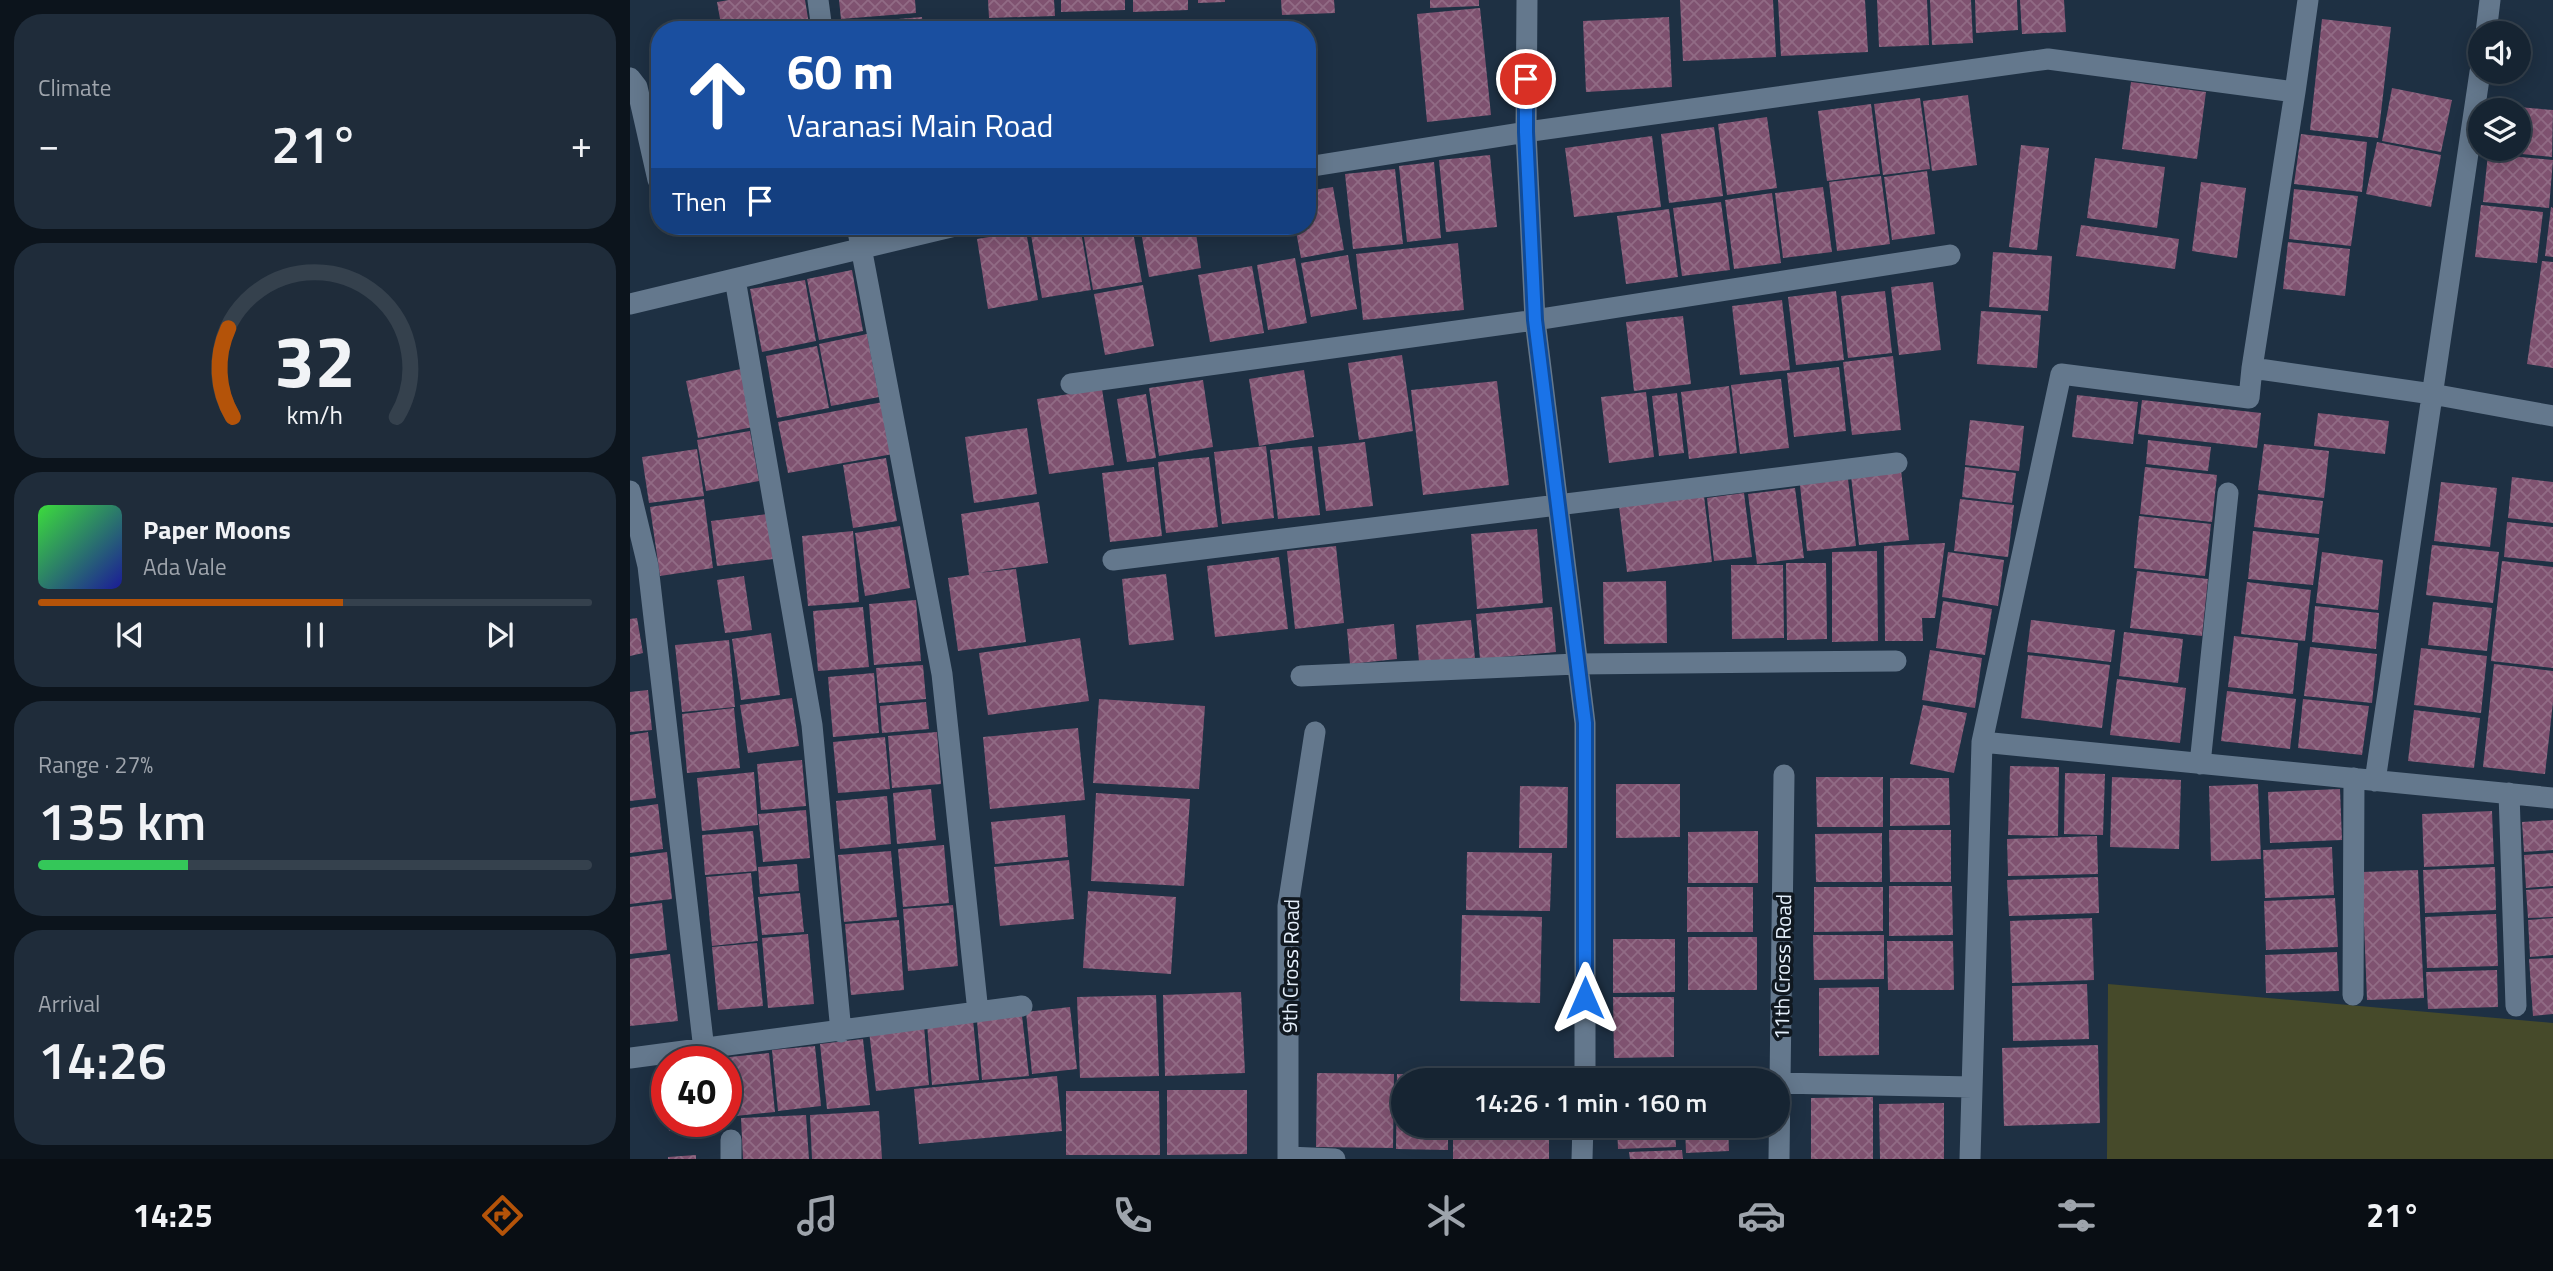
<!DOCTYPE html>
<html lang="en">
<head>
<meta charset="utf-8">
<style>
  :root { --surface:#162432; --page:#1f2c3a; --text:#f1f3f6; --muted:#9ea4ac; --line:#35414d; --accent:#b45309 }
  body { margin:0; font-family:"Titillium Web",sans-serif; background:var(--page); color:var(--text); height:100vh; display:flex; flex-direction:column; font-size:26px; white-space:nowrap }
  * { box-sizing:border-box; margin:0 }
  p { font-size:23px; color:var(--muted) }
  .icon { flex:none; width:38px; height:38px; fill:none; stroke:currentColor; stroke-width:2; stroke-linecap:round; stroke-linejoin:round }
  .map { position:relative; flex:1; overflow:hidden }
  .side { display:flex; flex-direction:column; gap:14px; padding:14px; background:#0c141c; width:630px }
  .side>* { flex:none }
  .guide { position:absolute; left:21px; top:21px; width:665px; height:214px; border-radius:28px; box-shadow:0 4px 18px #0003,0 0 0 2px var(--line); background:#1a4fa0; color:#fff; overflow:hidden }
  .fabs { position:absolute; left:1838px; top:21px; display:grid; gap:14px }
  .fabs a { display:grid; place-items:center; width:63px; height:63px; border-radius:50%; background:var(--surface); box-shadow:0 4px 18px #0003,0 0 0 2px var(--line); font-size:35px }
  .speed { position:absolute; left:21px; top:1046px; display:flex; gap:14px; font-size:35px; font-weight:700; text-align:center }
  .speed>* { display:grid; place-content:center; width:91px; height:91px; border-radius:50%; background:var(--surface); box-shadow:0 4px 18px #0003,0 0 0 2px var(--line); line-height:1 }
  .speed .limit { border:10px solid #d22; background:#fff; color:#111 }
  .pin { position:absolute; display:grid; place-items:center; width:60px; height:60px; color:#fff; margin:-30px; border:4px solid #fff; border-radius:50%; box-shadow:0 2px 7px #0007 }
  .me { position:absolute; width:77px; margin:-38px; rotate:0deg; stroke-linejoin:round; filter:drop-shadow(0 0 5px #0008) }
  .turn { display:flex; align-items:center; gap:24px; height:147px; padding:0 21px; font-size:32px }
  .turn .icon { width:91px; height:91px; stroke-width:2.5 }
  .turn b { display:block; font-size:49px; line-height:60px }
  .then { display:flex; align-items:center; height:66px; padding:0 21px; background:#0003; gap:14px; font-size:26px }
  .big { font-size:52px; font-weight:600; line-height:1.1 }
  .side .card { flex:1; display:flex; flex-direction:column; justify-content:center; gap:10px; min-width:0; padding:0 24px; border-radius:28px; background:var(--page) }
  .side .dial { align-items:center; gap:0 }
  .dial svg { height:182px; overflow:visible; fill:none; stroke:var(--line); stroke-width:7; stroke-linecap:round; text-anchor:middle }
  .dial text { fill:var(--text); stroke:none }
  .song { display:flex; align-items:center; gap:21px }
  .cover { width:84px; height:84px; border-radius:10px; background:linear-gradient(135deg,hsl(120 70% 55%),hsl(240 70% 35%)) }
  .played { height:7px; border-radius:4px; background:linear-gradient(90deg,var(--accent) 55%,var(--line) 55%) }
  .keys { display:flex; justify-content:space-around; direction:ltr }
  .heat { display:flex; justify-content:space-between; align-items:center; font-size:38px; direction:ltr }
  .charge { height:10px; border-radius:5px; background:linear-gradient(90deg,#34c759 27%,var(--line) 0) }
  .trip { position:absolute; left:761px; top:1068px; width:399px; height:70px; border-radius:35px; background:var(--surface); box-shadow:0 4px 18px #0003,0 0 0 2px var(--line); font-weight:600; line-height:70px; text-align:center }
  .tab-bar { display:flex; height:112px; justify-content:space-around; align-items:center; background:#090e14; color:var(--muted) }
  .tab-bar .icon { width:49px; height:49px }
  .tab-bar .selected { color:var(--accent) }
  .tab-bar b { font-size:32px; color:var(--text) }
  main { display:flex; flex:1; min-height:0 }
  .map>svg:first-child { display:block }
  .grass { fill:#464a2a }
  .building { fill:url(#building-cross-hatch) }
  .lines { fill:none; stroke-linecap:round; stroke-linejoin:round }
  .minor { stroke:#64788d; stroke-width:21 }
  .route-casing { stroke:#114b97; stroke-width:18 }
  .route { stroke:#1a73e8; stroke-width:12 }
  .labels { text-anchor:middle; dominant-baseline:central; stroke-width:7; stroke-linejoin:round; paint-order:stroke }
  .street-label { font-size:21px; fill:#e5f0fc; stroke:#101820 }
</style>
</head>
<body>
<main>
<section class="side">
<div class="card"><p>Climate</p>
<div class="heat"><a>−</a><b class="big">21°</b><a>+</a></div>
</div>
<div class="card dial"><svg viewBox="0 0 100 80">
<path d="M14 69A42 42 0 1 1 86 69"/>
<path d="M14 69A42 42 0 0 1 12 30" stroke="#b45309"/>
<text x="50" y="56" font-size="32" font-weight="700">32</text>
<text x="50" y="72" font-size="11">km/h</text>
</svg></div>
<div class="card">
<div class="song"><i class="cover"></i><div><b>Paper Moons</b><p>Ada Vale</p></div></div>
<div class="played"></div>
<div class="keys"><svg class="icon" aria-label="previous" viewBox="0 0 24 24"><path d="M18 5L8 12l10 7zM5 5v14"/></svg><svg class="icon" aria-label="pause" viewBox="0 0 24 24"><path d="M8 5v14M16 5v14"/></svg><svg class="icon" aria-label="next" viewBox="0 0 24 24"><path d="M6 5l10 7-10 7zM19 5v14"/></svg></div>
</div>
<div class="card"><p>Range · 27%</p><b class="big">135 km</b><div class="charge"></div></div>
<div class="card"><p>Arrival</p><b class="big">14:26</b></div>
</section>
<div class="map">
<svg width="1923" height="1159" viewBox="0 0 1923 1159">
  <defs>
    <pattern id="building-cross-hatch" width="8" height="8" patternUnits="userSpaceOnUse" patternTransform="scale(1.75)"><rect width="8" height="8" fill="#7f5270"/><path d="M0 0l8 8M0 8l8-8" fill="none" stroke="#916b85"/></pattern>
  </defs>
  <rect width="100%" height="100%" fill="#1e3043"/>
  <path class="grass" d="M1478 984 1923 1023V1159H1477Z"/>
  <path class="building" d="M99 0H175L180 30H92L87 2Z
    M209 0H285L286 13 211 19Z
    M358 0H424L425 16 359 18Z
    M431 0H495V10L431 12Z
    M503 0H558V10L503 12Z
    M568 0H595V2L568 3Z
    M651 0H704L705 13 652 15Z
    M800 0H849V6L800 8Z
    M1050 0H1143L1146 57 1053 61Z
    M1148 0H1235L1238 52 1151 56Z
    M1247 0H1297L1299 45 1249 47Z
    M1300 0H1341L1343 43 1302 45Z
    M1345 0H1387L1388 30 1346 33Z
    M1390 0H1434L1436 32 1392 34Z
    M850 8 861 115 797 122 787 14Z
    M292 17 293 30H222L221 23Z
    M1039 17 1042 87 956 92 953 21Z
    M1692 19 1761 27 1748 138 1680 130Z
    M1501 82 1576 92 1567 159 1492 149Z
    M1762 88 1822 100 1811 152 1752 141Z
    M1338 95 1347 165 1302 171 1293 101Z
    M1290 98 1300 169 1253 175 1244 104Z
    M1241 104 1250 174 1197 181 1188 111Z
    M1864 105 1923 110 1922 157 1861 151V149H1888V110H1864Z
    M1137 117 1147 188 1097 195 1088 124Z
    M1084 127 1093 196 1039 203 1031 134Z
    M1671 134 1737 142 1732 192 1664 184Z
    M1022 136 1031 207 944 217 935 148Z
    M1747 142 1811 155 1801 207 1736 194Z
    M1391 145 1419 148 1407 250 1379 247Z
    M1858 154 1923 160 1919 208 1853 202Z
    M860 155 867 227 816 232 809 160Z
    M1465 158 1535 167 1527 228 1457 218Z
    M804 162 811 238 777 242 769 166Z
    M765 169 773 244 723 249 715 174Z
    M1297 171 1305 234 1262 240 1254 177Z
    M1251 176 1260 244 1207 251 1199 182Z
    M1571 182 1616 188 1607 258 1562 251Z
    M703 187 714 250 671 258 665 226H677V191Z
    M1193 187 1202 252 1153 258 1145 193Z
    M1664 189 1728 196 1721 246 1659 239Z
    M1142 193 1151 263 1104 269 1095 200Z
    M1091 202 1100 270 1052 276 1043 208Z
    M1851 205 1913 212 1907 263 1845 257Z
    M1921 207 1923 208V257L1915 256Z
    M1039 209 1048 277 996 284 987 216Z
    M1451 225 1549 239 1545 269 1446 256Z
    M423 226H450L461 290 412 298 400 229Z
    M452 226H502L512 282 463 290Z
    M510 226H565L571 268 519 277Z
    M396 231 408 300 358 309 347 239Z
    M1658 242 1720 249 1715 296 1653 289Z
    M828 243 834 310 733 320 726 254Z
    M1363 252 1422 256 1418 311 1359 307Z
    M718 255 727 309 681 317 671 263Z
    M665 258 677 323 638 330 627 265Z
    M1912 261 1923 262V368L1897 364Z
    M622 266 634 333 580 342 568 275Z
    M222 270 233 331 189 340 177 279Z
    M175 280 186 341 132 352 120 289Z
    M1303 282 1311 350 1269 355 1261 287Z
    M513 285 524 346 475 355 464 294Z
    M1206 291 1214 360 1166 365 1158 297Z
    M1255 291 1262 353 1218 358 1211 296Z
    M1152 300 1160 370 1110 375 1102 306Z
    M1351 311 1411 315 1407 368 1347 364Z
    M1053 316 1061 384 1004 391 996 322Z
    M237 334 249 397 201 406 189 344Z
    M187 346 199 408 147 418 136 356Z
    M772 355 783 431 729 440 718 363Z
    M1263 356 1271 430 1222 435 1213 362Z
    M1209 367 1216 431 1164 437 1157 373Z
    M111 369 123 427 68 438 56 381Z
    M674 370 684 437 629 446 619 379Z
    M1151 379 1159 448 1110 454 1101 385Z
    M573 380 583 447 529 456 519 388Z
    M867 381 879 485 793 495 781 390Z
    M1099 386 1107 453 1059 459 1051 392Z
    M472 389 484 465 419 474 407 399Z
    M1016 392 1024 457 979 463 971 397Z
    M1047 393 1054 453 1029 456 1022 396Z
    M516 394 526 458 497 462 487 399Z
    M1447 395 1508 402 1503 444 1442 437Z
    M1512 400 1631 413 1627 448 1508 434Z
    M253 402 263 454 158 473 148 422Z
    M1688 413 1759 421 1755 454 1684 446Z
    M1340 420 1394 426 1389 471 1335 465Z
    M397 428 407 494 344 503 335 437Z
    M120 431 129 481 76 491 67 440Z
    M1518 440 1581 447 1578 471 1516 464Z
    M735 442 743 506 696 511 688 447Z
    M1634 444 1699 451 1694 498 1628 490Z
    M636 446 644 518 592 524 584 452Z
    M682 446 690 515 648 519 640 450Z
    M67 449 74 496 19 503 12 457Z
    M579 457 588 527 536 533 528 462Z
    M256 458 267 521 223 528 213 465Z
    M524 467 532 536 480 542 472 473Z
    M1335 467 1386 473 1382 503 1332 497Z
    M1515 467 1587 475 1582 522 1510 514Z
    M1271 470 1279 540 1229 545 1221 476Z
    M1882 477 1923 482V523L1878 518Z
    M1218 479 1226 546 1177 551 1170 485Z
    M1811 482 1867 488 1860 547 1804 541Z
    M1165 488 1174 558 1127 564 1118 494Z
    M1114 493 1122 557 1084 561 1077 498Z
    M1628 494 1693 501 1689 534 1624 527Z
    M1074 496 1082 562 997 572 989 506Z
    M74 499 83 568 30 576 20 507Z
    M1330 499 1384 505 1378 557 1324 551Z
    M409 502 418 563 347 573 386 569 396 642 328 651 318 578 339 575 331 514Z
    M137 514 143 559 87 566 81 521Z
    M1509 516 1581 524 1575 576 1504 568Z
    M1877 522 1923 527V562L1874 557Z
    M270 526 280 588 235 596 225 533Z
    M907 529 913 603 847 609 841 534Z
    M223 531 229 602 178 606 172 536Z
    M1623 531 1689 538 1683 585 1618 579Z
    M1315 543 1305 618H1292L1293 641H1255L1254 546Z
    M1802 545 1869 552 1863 603 1796 595Z
    M706 546 714 623 665 629 657 551Z
    M1247 551 1248 641 1202 642V552Z
    M1318 552 1374 560 1368 606 1312 597Z
    M1692 552 1753 560 1748 610 1686 603Z
    M649 557 658 629 585 637 577 566Z
    M1872 561 1923 567V668L1861 661Z
    M1156 563H1196L1197 639 1157 640Z
    M1101 565H1153L1154 638 1102 639Z
    M1507 571 1578 579 1572 636 1500 628Z
    M536 574 544 640 499 645 492 579Z
    M114 576 122 630 95 633 87 580Z
    M1036 581 1037 643 974 644 973 582Z
    M1617 582 1681 590 1675 641 1611 634Z
    M286 600 291 661 244 665 239 604Z
    M1313 601 1362 609 1355 655 1306 648Z
    M1803 602 1862 608 1857 651 1798 645Z
    M1685 606 1749 613 1746 649 1682 642Z
    M233 607 239 667 188 671 183 611Z
    M922 607 926 652 850 659 846 614Z
    M7 618 13 653 0 656V619Z
    M841 620 845 658 789 662 786 625Z
    M1401 620 1485 630 1481 662 1397 652Z
    M764 624 767 659 720 664 717 629Z
    M1494 632 1553 639 1548 683 1489 676Z
    M141 633 150 695 111 700 102 639Z
    M1604 636 1668 643 1663 694 1598 687Z
    M450 638 459 701 358 715 349 653Z
    M99 640 105 707 52 712 45 645Z
    M1680 647 1747 654 1742 703 1674 696Z
    M1791 648 1857 656 1851 713 1784 705Z
    M1300 650 1352 658 1345 708 1292 700Z
    M1398 655 1480 665 1472 728 1391 718Z
    M1864 664 1923 671V702L1915 774 1853 767Z
    M293 665 296 699 249 703 246 668Z
    M244 673 249 733 203 737 198 677Z
    M1487 679 1556 688 1550 743 1480 735Z
    M18 690 22 730 0 732V692Z
    M1597 691 1666 699 1660 749 1591 741Z
    M162 698 169 746 118 753 110 705Z
    M469 699 575 706 569 789 463 783Z
    M1673 699 1739 706 1732 755 1668 748Z
    M296 702 299 729 252 733 250 706Z
    M1293 705 1337 713 1324 773 1280 764Z
    M104 708 110 768 57 773 52 714Z
    M1784 710 1850 718 1844 768 1778 761Z
    M448 728 455 800 360 809 353 737Z
    M18 732 26 798 0 801V735Z
    M307 732 311 784 262 788 258 736Z
    M255 737 260 789 208 793 203 742Z
    M172 760 176 806 131 810 127 764Z
    M1380 766 1429 767 1428 836 1378 835Z
    M124 772 128 825 72 831 67 778Z
    M1435 773 1475 774 1473 835 1434 834Z
    M1186 777H1253V827H1187Z
    M1482 777 1551 780 1549 849 1480 847Z
    M1260 778H1319L1320 825 1260 826Z
    M986 784H1050V837L986 838Z
    M1628 784 1631 859 1581 861 1579 786Z
    M890 786 938 787 937 848H889Z
    M301 789 306 840 267 844 263 793Z
    M1710 789 1712 840 1640 843 1638 792Z
    M466 793 560 799 554 886 461 881Z
    M257 796 261 844 210 849 206 801Z
    M28 804 33 849 0 853V808Z
    M176 810 180 858 133 862 128 814Z
    M1862 811 1864 864 1794 867 1792 814Z
    M435 815 438 857 365 864 361 822Z
    M1923 820V850L1894 852 1892 822Z
    M1259 830H1321V882H1260Z
    M123 831 127 871 75 875 72 835Z
    M1128 831V883H1058V832Z
    M1252 833V882H1186L1185 834Z
    M1467 836 1468 874 1378 876 1377 839Z
    M314 845 319 903 273 907 268 849Z
    M1702 847 1704 895 1635 898 1633 850Z
    M261 851 267 917 214 922 208 855Z
    M37 852 42 899 0 904V857Z
    M837 852 922 853 920 911 836 910Z
    M1923 853V886L1896 888 1894 855Z
    M439 860 444 919 370 926 364 867Z
    M167 864 169 891 130 894 128 867Z
    M1865 867 1866 910 1795 913 1793 870Z
    M1788 870 1794 998 1737 1000 1732 872Z
    M121 873 128 941 82 946 76 877Z
    M1468 877 1469 913 1379 916 1377 880Z
    M1259 886H1322L1323 935 1259 936Z
    M1057 887H1123V932H1057Z
    M1184 887H1253V931L1184 932Z
    M1923 888V917L1898 918 1896 890Z
    M458 891 546 897 541 974 453 968Z
    M170 893 174 932 132 935 128 897Z
    M1705 898 1708 947 1636 950 1634 901Z
    M32 903 37 950 0 954V907Z
    M323 905 328 966 278 971 273 909Z
    M1866 914 1868 966 1797 968 1795 917Z
    M832 915 912 917 910 1003 830 1001Z
    M1462 918 1464 980 1382 983 1380 921Z
    M1923 918V955L1900 957 1898 920Z
    M269 920 274 990 221 995 215 924Z
    M178 934 184 1004 138 1008 132 938Z
    M1183 935H1254V979L1184 980Z
    M1058 937H1127V990H1058Z
    M983 939H1045V992L983 993Z
    M1257 941H1323L1324 990H1258Z
    M127 943 133 1006 88 1010 82 947Z
    M1707 952 1709 991 1636 993 1635 955Z
    M40 954 48 1021 0 1026V959Z
    M1923 958V1014L1903 1016 1899 959Z
    M1867 970 1868 1007 1798 1009 1796 972Z
    M1457 984 1459 1039 1383 1041 1382 986Z
    M1249 987V1055L1189 1056V988Z
    M611 992 615 1073 535 1076 533 995Z
    M526 995 529 1076 450 1078 447 997Z
    M983 997H1044V1057L984 1058Z
    M440 1007 447 1069 402 1074 396 1012Z
    M392 1016 399 1076 352 1080 347 1021Z
    M343 1020 349 1080 302 1085 297 1024Z
    M294 1026 299 1085 246 1091 239 1031Z
    M233 1039 240 1105 197 1109 190 1044Z
    M1468 1045 1470 1123 1374 1126 1372 1048Z
    M185 1046 191 1106 148 1111 142 1050Z
    M139 1053 145 1112 96 1117V1062H91L90 1058Z
    M32 1065H37V1089H35Z
    M687 1073 764 1074 763 1148 686 1147Z
    M767 1074 819 1075 818 1080H774V1125H818V1150L766 1149Z
    M427 1076 432 1131 289 1144 284 1089Z
    M824 1076 914 1077V1080H824Z
    M537 1090H617V1154L537 1155Z
    M436 1091H529L530 1155H436Z
    M1243 1097V1159H1181V1098Z
    M1314 1103V1159H1250L1249 1104Z
    M249 1111 252 1159H182L180 1115Z
    M176 1115 179 1159H113L111 1118Z
    M38 1122H87V1126L39 1131Z
    M823 1125H919V1159H823Z
    M987 1125H1045L1046 1147 988 1149Z
    M1055 1125H1098L1099 1151 1056 1153Z
    M1052 1150 1053 1159H1000L999 1152Z
    M66 1155V1159H38V1157Z"/>
  <g class="lines">
    <path class="minor" d="M188 0 192 30
      M897 0 896 132 905 320 955 723V1080
      M1856 33 1860 0
      M0 78 7 87 28 180
      M1665 92 1678 0
      M677 167 896 132 1418 59 1665 92 1622 368 1619 398 1431 374 1352 742 1340 1159
      M227 226 312 674 348 1012
      M105 279 182 725 211 1032
      M0 304 325 226
      M1622 368 1802 394 1923 416
      M441 384 905 320 1320 255
      M0 491 18 566 74 1050
      M483 560 1267 463
      M671 676 947 664 1266 661
      M1352 742 1923 798
      M1570 764 1598 493
      M1745 781 1850 72
      M1879 793 1886 1006
      M1723 995 1724 778
      M0 1058 392 1006
      M955 1079 1003 1080
      M1148 1083 1342 1087
      M101 1140V1159
      M658 1157 705 1159
      M658 1159V906L685 732
      M952 1159 953 1125
      M1149 1159 1154 775"/>
  </g>
  <g class="lines">
    <defs>
      <path id="route" d="M896 79V132L905 320 955 723V998"/>
    </defs>
    <use href="#route" class="route-casing"/>
    <use href="#route" class="route"/>
  </g>
  <g class="labels">
    <g class="street-label">
      <text transform="translate(660 966) rotate(-89)">9th Cross Road</text>
      <text transform="translate(1152 967) rotate(-89)">11th Cross Road</text>
    </g>
  </g>
</svg>
<div class="fabs">
<a><svg class="icon" aria-label="sound" viewBox="0 0 24 24"><path d="M4 9h4l5-4v14l-5-4H4zM17 9q2 3 0 6"/></svg></a>
<a><svg class="icon" aria-label="layers" viewBox="0 0 24 24"><path d="M12 4l9 5-9 5-9-5zM3 14l9 5 9-5"/></svg></a>
</div>
<div class="speed"><div class="limit">40</div></div>
<div class="pin" style="left:896px;top:79px;background:#d93025"><svg class="icon" aria-label="arrive" viewBox="0 0 24 24"><path d="M6 21V4h12l-3 4 3 4H6"/></svg></div>
<svg class="me" style="left:955px;top:998px" viewBox="-20 -20 40 40"><path d="M0-17L14 15 0 8-14 15z" fill="#1a73e8" stroke="#fff" stroke-width="4"/></svg>
<div class="trip">14:26 · 1 min · 160 m</div>
<div class="guide">
<div class="turn"><svg class="icon" aria-label="ahead" viewBox="0 0 24 24"><path d="M12 20V5M6 11l6-6 6 6"/></svg><div><b>60 m</b>Varanasi Main Road</div></div>
<div class="then">Then<svg class="icon" aria-label="arrive" viewBox="0 0 24 24"><path d="M6 21V4h12l-3 4 3 4H6"/></svg></div>
</div>
</div>
</main>
<nav class="tab-bar">
<b>14:25</b>
<svg class="icon selected" aria-label="directions" viewBox="0 0 24 24"><path d="M12 3l9 9-9 9-9-9zM9 14v-3h6M13 9l2 2-2 2"/></svg>
<svg class="icon" aria-label="music" viewBox="0 0 24 24"><path d="M9 18V5l10-2v13"/><circle cx="6" cy="18" r="3"/><circle cx="16" cy="16" r="3"/></svg>
<svg class="icon" aria-label="phone" viewBox="0 0 24 24"><path d="M5 4h4l2 5-3 2q2 4 5 5l2-3 5 2v4C11 20 4 13 5 4z"/></svg>
<svg class="icon" aria-label="climate" viewBox="0 0 24 24"><path d="M12 3v18M4 7l16 10M4 17L20 7"/></svg>
<svg class="icon" aria-label="car" viewBox="0 0 24 24"><path d="M5 17H2v-5l4-1 3-4h7l3 4 3 1v5h-3M9 17h6M6 11h13"/><circle cx="7" cy="17" r="2"/><circle cx="17" cy="17" r="2"/></svg>
<svg class="icon" aria-label="filters" viewBox="0 0 24 24"><path d="M4 7h16M4 17h16"/><circle cx="9" cy="7" r="2"/><circle cx="15" cy="17" r="2"/></svg>
<b>21°</b>
</nav>
</body>
</html>
